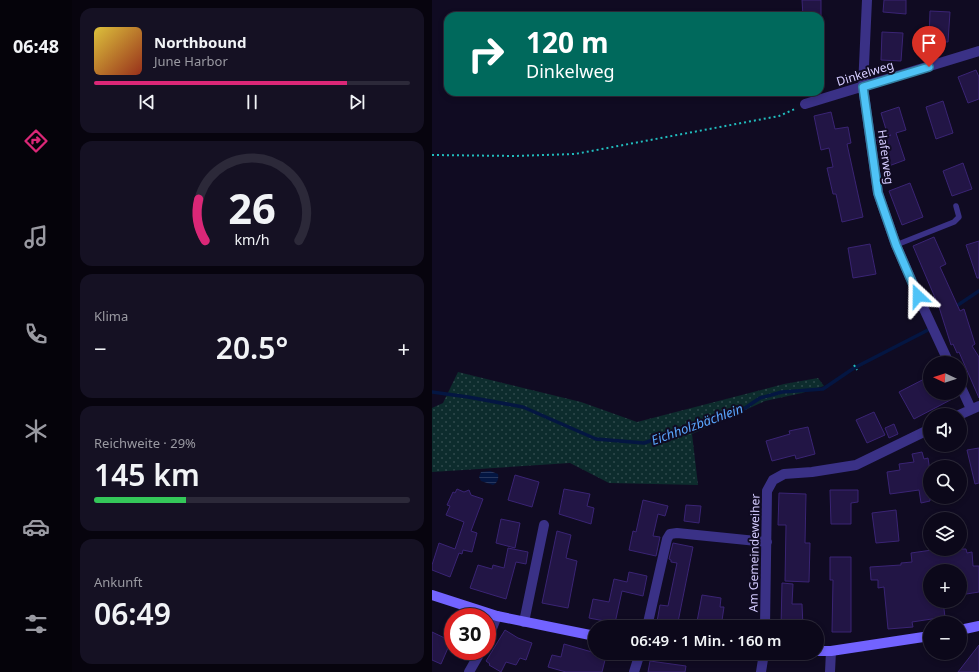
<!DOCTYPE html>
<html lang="de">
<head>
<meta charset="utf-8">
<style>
  :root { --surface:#0c081a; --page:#151123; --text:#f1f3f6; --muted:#9a9aa2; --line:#2c2939; --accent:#db2777 }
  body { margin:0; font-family:"Noto Sans",sans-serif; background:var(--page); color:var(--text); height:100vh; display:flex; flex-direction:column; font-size:15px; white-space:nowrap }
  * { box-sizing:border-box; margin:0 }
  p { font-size:13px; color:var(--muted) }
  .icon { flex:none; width:22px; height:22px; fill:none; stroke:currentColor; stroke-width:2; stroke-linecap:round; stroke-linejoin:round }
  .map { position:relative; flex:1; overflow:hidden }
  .panel { display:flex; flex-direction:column; gap:8px; padding:8px; background:#07040e; width:360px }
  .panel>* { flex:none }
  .hud { position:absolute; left:12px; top:12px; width:380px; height:84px; border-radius:12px; box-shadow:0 2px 6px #0003,0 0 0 1px var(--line); background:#00695c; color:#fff; overflow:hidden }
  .needle { width:26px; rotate:274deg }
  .controls { position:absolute; left:491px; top:356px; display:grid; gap:8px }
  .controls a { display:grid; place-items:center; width:44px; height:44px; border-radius:50%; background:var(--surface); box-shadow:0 2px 6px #0003,0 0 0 1px var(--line); font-size:20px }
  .speed { position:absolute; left:12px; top:608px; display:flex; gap:8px; font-size:20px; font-weight:700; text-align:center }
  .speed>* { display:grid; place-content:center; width:52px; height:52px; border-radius:50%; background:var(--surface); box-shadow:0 2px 6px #0003,0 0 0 1px var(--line); line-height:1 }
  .speed .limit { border:6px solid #d22; background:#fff; color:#111 }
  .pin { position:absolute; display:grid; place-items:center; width:34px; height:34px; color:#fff; margin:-41px -17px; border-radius:50% 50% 50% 0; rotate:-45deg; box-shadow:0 0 4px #0007 }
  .pin .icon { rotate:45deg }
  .me { position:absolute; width:44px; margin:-22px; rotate:337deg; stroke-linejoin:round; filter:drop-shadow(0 0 3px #0008) }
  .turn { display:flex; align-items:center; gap:14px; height:84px; padding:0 16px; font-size:18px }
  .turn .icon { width:52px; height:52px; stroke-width:2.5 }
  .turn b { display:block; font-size:28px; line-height:34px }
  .big { font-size:30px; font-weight:600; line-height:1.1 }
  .panel .card { flex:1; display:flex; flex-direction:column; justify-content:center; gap:6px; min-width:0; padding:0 14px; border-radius:12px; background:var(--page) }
  .panel .dial { align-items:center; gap:0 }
  .dial svg { height:104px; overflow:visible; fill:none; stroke:var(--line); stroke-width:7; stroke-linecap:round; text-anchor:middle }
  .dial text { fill:var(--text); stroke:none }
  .song { display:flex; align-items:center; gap:12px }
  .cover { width:48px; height:48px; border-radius:6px; background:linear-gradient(135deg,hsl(50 70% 55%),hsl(10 70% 35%)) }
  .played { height:4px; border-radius:2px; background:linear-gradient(90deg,var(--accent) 80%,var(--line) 80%) }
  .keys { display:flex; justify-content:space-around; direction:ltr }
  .heat { display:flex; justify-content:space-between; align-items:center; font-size:22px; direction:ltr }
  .charge { height:6px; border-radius:3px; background:linear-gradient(90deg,#34c759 29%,var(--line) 0) }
  .trip { position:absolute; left:156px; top:620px; width:236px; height:40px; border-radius:20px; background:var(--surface); box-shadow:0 2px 6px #0003,0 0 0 1px var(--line); font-weight:600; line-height:40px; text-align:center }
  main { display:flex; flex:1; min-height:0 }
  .dock { display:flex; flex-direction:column; width:72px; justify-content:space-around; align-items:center; background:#05030a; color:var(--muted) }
  .dock .icon { width:28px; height:28px }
  .dock .active { color:var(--accent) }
  .dock b { font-size:18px; color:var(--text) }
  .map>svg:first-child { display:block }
  .grass { fill:url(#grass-dots) }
  .water { fill:url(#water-rules) }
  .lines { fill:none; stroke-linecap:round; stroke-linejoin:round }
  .stream { stroke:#041642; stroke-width:3.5 }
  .building { fill:#221545; stroke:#3a2474 }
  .path { stroke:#21bdbe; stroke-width:2; stroke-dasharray:2 3; stroke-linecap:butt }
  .lane { stroke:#3a3186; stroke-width:5.5 }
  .street { stroke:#3a3186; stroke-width:10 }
  .secondary { stroke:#7263ff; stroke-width:10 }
  .route-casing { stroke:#337fa1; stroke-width:10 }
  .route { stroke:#4fc3f7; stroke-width:7 }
  .labels { text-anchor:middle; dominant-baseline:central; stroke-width:4; stroke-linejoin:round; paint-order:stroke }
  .street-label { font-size:12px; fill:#d5ccff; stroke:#100b22 }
  .water-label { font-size:13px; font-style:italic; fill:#5aa7ff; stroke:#100b22 }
</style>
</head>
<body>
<main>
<nav class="dock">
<b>06:48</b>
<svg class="icon active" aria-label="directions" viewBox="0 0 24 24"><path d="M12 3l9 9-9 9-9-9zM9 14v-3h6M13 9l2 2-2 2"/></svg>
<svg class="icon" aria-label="music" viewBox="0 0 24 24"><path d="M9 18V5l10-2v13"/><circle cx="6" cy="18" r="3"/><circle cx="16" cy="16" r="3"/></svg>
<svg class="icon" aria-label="phone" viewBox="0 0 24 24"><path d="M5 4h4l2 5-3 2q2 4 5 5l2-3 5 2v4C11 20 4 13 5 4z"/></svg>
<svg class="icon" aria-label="climate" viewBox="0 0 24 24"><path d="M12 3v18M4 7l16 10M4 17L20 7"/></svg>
<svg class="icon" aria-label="car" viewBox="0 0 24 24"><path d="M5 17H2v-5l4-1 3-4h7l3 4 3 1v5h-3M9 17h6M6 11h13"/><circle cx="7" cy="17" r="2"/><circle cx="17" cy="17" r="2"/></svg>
<svg class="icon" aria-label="filters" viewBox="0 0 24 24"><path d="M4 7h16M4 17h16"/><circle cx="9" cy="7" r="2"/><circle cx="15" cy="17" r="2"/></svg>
</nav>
<section class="panel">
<div class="card">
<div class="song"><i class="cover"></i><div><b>Northbound</b><p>June Harbor</p></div></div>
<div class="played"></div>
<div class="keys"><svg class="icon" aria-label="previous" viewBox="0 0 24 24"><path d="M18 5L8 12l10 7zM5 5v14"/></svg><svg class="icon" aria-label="pause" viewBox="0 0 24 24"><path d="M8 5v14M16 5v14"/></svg><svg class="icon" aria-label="next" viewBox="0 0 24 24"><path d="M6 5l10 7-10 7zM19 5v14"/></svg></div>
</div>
<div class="card dial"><svg viewBox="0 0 100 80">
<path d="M14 69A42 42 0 1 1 86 69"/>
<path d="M14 69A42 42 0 0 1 9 37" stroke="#db2777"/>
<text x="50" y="56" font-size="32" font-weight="700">26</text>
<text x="50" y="72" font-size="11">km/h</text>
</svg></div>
<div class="card"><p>Klima</p>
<div class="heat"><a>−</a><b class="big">20.5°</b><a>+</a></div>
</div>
<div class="card"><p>Reichweite · 29%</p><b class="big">145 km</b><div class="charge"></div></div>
<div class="card"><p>Ankunft</p><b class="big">06:49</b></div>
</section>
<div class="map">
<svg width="547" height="672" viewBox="0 0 547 672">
  <defs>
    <pattern id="grass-dots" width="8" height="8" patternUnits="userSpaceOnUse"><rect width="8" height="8" fill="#0d2c2d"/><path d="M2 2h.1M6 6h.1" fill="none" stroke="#2f494c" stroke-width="1.8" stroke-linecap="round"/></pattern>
    <pattern id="water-rules" width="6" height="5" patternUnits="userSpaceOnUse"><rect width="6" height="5" fill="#041642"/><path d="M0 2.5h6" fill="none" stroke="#28375e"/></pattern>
  </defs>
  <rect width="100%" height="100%" fill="#100b22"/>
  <path class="grass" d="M26 372 149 402 205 422 352 384 386 378 392 386 370 393 333 401 260 434 266 485 177 483 138 463 0 472V408L11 403Z"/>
  <path class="water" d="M58 471 66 474C67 479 65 483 61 485L49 481 47 477 49 472Z"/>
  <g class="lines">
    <path class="stream" d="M523 307 547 291
      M0 392 36 397 91 407 164 439 212 443 307 412 328 398 350 392 391 389 422 368 496 330"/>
  </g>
  <path class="building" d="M370 0H389V16H371Z
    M452 0H474V14L451 12Z
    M498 11 518 12 516 42 497 41Z
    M450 32 471 33 469 61 449 60Z
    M544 70 547 77V99L536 103 526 77Z
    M511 101 521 133 504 139 494 107Z
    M467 107 474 130 464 133 473 160 454 167 445 140 459 135 456 136 449 113Z
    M399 112 403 129 416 127 419 143 415 144 431 217 410 222 404 194H401L395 168 401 167 397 148 389 150 382 116Z
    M531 163 540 189 520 196 511 171Z
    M478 183 491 217 470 225 457 191Z
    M502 237 514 264 508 267 528 311 532 309 543 344 540 346 547 357V398L527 352 525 353 521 344 519 345 507 307 481 246Z
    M547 241V278H545L534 245Z
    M438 244 444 274 421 278 416 248Z
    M498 376V393H525L526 396 482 419 467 392Z
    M442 412 453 435 435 443 424 420Z
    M462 424 466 434 457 438 453 428Z
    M376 427 383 454 364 459 363 455 340 461 334 441 358 434 357 431Z
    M547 448V483L543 484 535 450Z
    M490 452 492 459 496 458 498 471V501L489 503 487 490 458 494 455 472 468 470 467 464 482 462 480 454Z
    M83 475 107 482 100 507 76 500Z
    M25 489 32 492 37 490 39 495 51 499 39 531 45 533 40 552 31 550 30 554 27 553 18 577 0 570V565L7 543 23 549 32 522 14 515 18 506 15 505 21 492 23 493Z
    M132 489 158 494 155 506 162 508 159 524 127 514Z
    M398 490H426V502L419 503V524H399Z
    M347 493 374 494 373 543H378L377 582 353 581 354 525H346Z
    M211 500 236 506 233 516 226 514 221 536 228 537 224 556 197 550 201 531 204 532Z
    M254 505 269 506 267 523 252 521Z
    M464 510 467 541 444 543 440 513Z
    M69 519 88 523 83 548 64 543Z
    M125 531 139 535 134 558 145 561 136 608 110 603Z
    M241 543 261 547 245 627H224L228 605 236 606 245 563 239 562V560L237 559Z
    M76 548 96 552 94 564 84 562 74 599 38 588 46 565 60 569 61 565 72 568Z
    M507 549H534L535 553 540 552 541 566H547V592L528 595V571H498V601H511L513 617 480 622 481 627 456 629 452 587 446 588V580H439L438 567 469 565V563L480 562 479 553Z
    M398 557H419V632H400L401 580H398Z
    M197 572 215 576 211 596 190 591 183 623 157 618 161 599 177 602 182 579 195 582Z
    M350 583 361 584 360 604H370L371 627H349Z
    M270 595 289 598 288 607H292L289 627H264Z
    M73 630 86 638 100 643 94 660 88 658 84 665 74 662 69 672 57 665 58 664 54 661Z
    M0 632 19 641 9 664 0 660Z
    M132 644 174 656 170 672H134L116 667 120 655 129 657Z
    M547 645V672H526Z
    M218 661 254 666 253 672H216Z"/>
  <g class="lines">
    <path class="path" d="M0 155 83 156 143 154 347 116 363 109
      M422 365 425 370"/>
    <path class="lane" d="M464 245 522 222 527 217 524 206"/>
    <path class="street" d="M435 0 431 87 446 193 464 245 492 309 517 363
      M373 104 547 51
      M528 385 539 409
      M527 415 547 406
      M92 622 112 525
      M215 627 235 539 238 534 245 533 335 542
      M333 627 335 491 341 480 352 474 380 472 424 465 498 429
      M55 641 65 616
      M37 672 49 651
      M202 672 208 653
      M329 672 332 653
      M398 672 399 651"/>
    <path class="secondary" d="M0 595 65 616 163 636
      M528 630 547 626
      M385 651H399L498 636"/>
  </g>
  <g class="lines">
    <defs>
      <path id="route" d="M486 296 464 245 446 193 431 87 497 67"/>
    </defs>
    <use href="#route" class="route-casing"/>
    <use href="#route" class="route"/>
  </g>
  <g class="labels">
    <g class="street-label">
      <text transform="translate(433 73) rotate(-17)">Dinkelweg</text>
      <text transform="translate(454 157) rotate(82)">Haferweg</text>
      <text transform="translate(322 553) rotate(-89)">Am Gemeindeweiher</text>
    </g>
    <g class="water-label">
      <text transform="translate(265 424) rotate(-20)">Eichholzbächlein</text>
    </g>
  </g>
</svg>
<div class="controls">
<a><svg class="needle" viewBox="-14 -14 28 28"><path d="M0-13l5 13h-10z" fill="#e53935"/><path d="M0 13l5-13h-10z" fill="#9a9aa2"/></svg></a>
<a><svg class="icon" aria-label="sound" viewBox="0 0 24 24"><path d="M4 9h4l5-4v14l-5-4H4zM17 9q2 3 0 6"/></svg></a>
<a><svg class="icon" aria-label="search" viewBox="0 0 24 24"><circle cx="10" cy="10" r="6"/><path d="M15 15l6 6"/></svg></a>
<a><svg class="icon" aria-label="layers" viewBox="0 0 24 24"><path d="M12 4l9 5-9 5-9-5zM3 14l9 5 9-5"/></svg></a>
<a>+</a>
<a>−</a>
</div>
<div class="speed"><div class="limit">30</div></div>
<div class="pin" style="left:497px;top:67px;background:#d93025"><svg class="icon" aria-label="arrive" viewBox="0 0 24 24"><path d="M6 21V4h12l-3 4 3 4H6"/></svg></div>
<svg class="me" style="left:486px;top:296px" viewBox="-20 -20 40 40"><path d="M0-17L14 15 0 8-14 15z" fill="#4fc3f7" stroke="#fff" stroke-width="4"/></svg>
<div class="trip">06:49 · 1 Min. · 160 m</div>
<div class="hud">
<div class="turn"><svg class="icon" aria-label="right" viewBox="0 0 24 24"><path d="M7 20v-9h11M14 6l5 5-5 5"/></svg><div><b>120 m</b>Dinkelweg</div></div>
</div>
</div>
</main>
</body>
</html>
